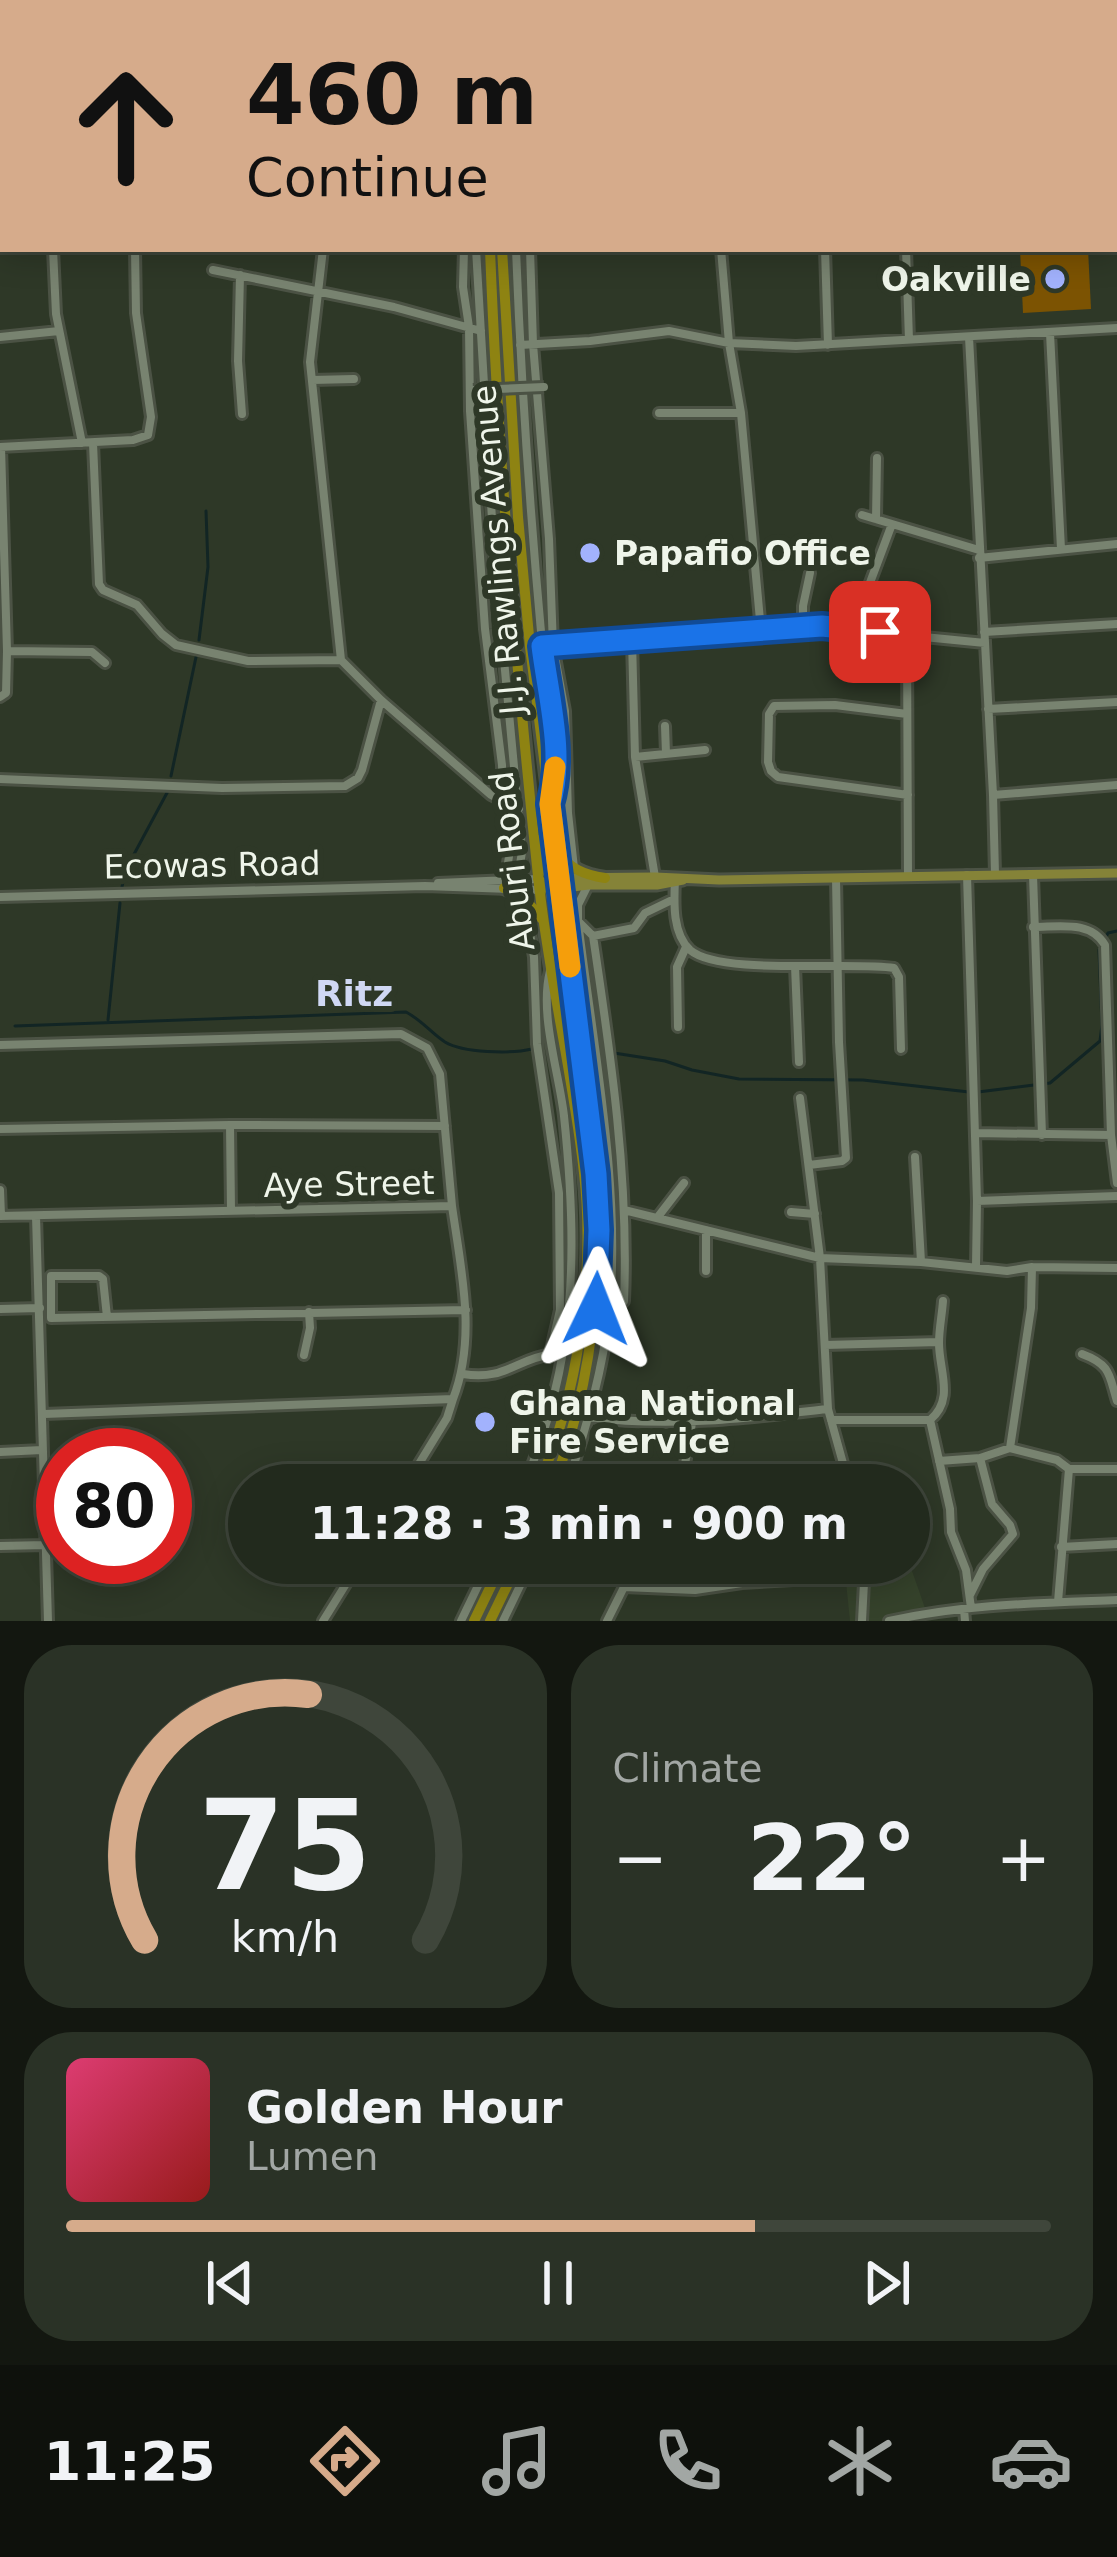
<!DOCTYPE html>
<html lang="en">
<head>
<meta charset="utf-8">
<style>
  :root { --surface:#222a1d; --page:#2a3226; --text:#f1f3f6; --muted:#a2a7a4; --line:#3f463b; --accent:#d6ab8b }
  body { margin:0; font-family:"DejaVu Sans",sans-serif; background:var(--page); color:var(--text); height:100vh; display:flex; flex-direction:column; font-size:45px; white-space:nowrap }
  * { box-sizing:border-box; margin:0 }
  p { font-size:39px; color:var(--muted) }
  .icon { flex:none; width:66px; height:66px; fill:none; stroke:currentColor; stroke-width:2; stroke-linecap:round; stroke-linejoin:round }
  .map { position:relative; height:1621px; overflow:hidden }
  .panel { display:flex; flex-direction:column; gap:24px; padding:24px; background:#131710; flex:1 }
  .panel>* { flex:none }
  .hud { position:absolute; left:0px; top:0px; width:1119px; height:252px; box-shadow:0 6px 30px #0003,0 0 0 3px var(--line); background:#d6ab8b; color:#111; overflow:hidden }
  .speed { position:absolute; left:36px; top:1428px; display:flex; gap:24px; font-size:60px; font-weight:700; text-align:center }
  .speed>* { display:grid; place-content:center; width:156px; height:156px; border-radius:50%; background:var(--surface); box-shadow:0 6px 30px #0003,0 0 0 3px var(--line); line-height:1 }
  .speed .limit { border:18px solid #d22; background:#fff; color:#111 }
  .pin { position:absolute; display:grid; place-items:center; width:102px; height:102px; color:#fff; margin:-51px; border-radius:24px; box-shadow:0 6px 18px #0006 }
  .me { position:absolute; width:132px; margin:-66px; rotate:2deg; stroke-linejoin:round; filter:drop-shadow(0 0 9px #0008) }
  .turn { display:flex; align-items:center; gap:42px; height:252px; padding:0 48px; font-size:54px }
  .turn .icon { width:156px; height:156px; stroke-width:2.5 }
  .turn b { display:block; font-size:84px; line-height:102px }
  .big { font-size:90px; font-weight:700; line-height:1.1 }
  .panel .widget { flex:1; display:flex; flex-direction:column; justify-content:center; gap:18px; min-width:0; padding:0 42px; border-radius:48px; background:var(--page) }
  .panel .dial { align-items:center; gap:0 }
  .dial svg { height:312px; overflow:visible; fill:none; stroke:var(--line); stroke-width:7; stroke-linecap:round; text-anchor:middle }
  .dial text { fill:var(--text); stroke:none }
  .song { display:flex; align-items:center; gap:36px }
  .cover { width:144px; height:144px; border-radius:18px; background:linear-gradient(135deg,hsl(340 70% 55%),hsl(0 70% 35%)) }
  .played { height:12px; border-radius:6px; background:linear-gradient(90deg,var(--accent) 70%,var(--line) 70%) }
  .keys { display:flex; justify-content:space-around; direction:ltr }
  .heat { display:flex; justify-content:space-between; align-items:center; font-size:66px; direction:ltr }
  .panel .tiles { flex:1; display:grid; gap:24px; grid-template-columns:1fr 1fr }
  .widget:last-child { grid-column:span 2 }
  .trip { position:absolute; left:228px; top:1464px; width:702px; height:120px; border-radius:60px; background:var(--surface); box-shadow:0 6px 30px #0003,0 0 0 3px var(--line); font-weight:700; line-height:120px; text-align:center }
  .dock { display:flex; height:192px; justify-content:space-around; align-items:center; background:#0e110c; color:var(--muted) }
  .dock .icon { width:84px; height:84px }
  .dock .active { color:var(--accent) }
  .dock b { font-size:54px; color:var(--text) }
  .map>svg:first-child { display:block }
  .built { fill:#35422b }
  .green { fill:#7c5302 }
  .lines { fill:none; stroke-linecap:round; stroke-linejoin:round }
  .stream { stroke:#122524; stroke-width:3 }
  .minor-casing { stroke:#4b5244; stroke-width:14 }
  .major-casing { stroke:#4b5244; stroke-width:15 }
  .highway-casing { stroke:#4b5244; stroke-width:16 }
  .minor { stroke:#788370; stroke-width:8 }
  .major { stroke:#858338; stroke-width:9 }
  .highway { stroke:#8e8312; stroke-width:10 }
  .minor-bridge-casing { stroke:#4b5244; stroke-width:14; stroke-linecap:butt }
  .minor-bridge { stroke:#788370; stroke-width:8 }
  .route-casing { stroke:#114b97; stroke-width:30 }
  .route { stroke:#1a73e8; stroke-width:21 }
  .slow { stroke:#f59e0b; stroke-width:21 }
  .poi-dot { fill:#a2b2fd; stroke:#2e3827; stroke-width:4.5 }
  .labels { text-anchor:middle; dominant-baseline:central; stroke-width:12; stroke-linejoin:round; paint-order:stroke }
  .poi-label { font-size:33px; font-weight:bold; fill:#eff5ea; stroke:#2e3827; text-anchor:start }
  .street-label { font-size:33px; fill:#eff5ea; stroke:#2e3827 }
  .neighbourhood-label { font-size:36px; font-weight:bold; fill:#d0d8f4; stroke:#2e3827 }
</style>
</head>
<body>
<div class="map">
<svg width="1117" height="1621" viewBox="0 0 1117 1621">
  <rect width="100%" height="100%" fill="#2e3827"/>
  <path class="built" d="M844 1563H878L881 1576 911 1568 926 1611V1621H850Z"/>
  <path class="green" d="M1020 249H1088L1091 309 1023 313Z"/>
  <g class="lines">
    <path class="stream" d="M199 640 208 567 206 511
      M171 776 196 657
      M122 887 125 871 168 791
      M108 1020 120 903
      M15 1026 406 1012C423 1021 431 1033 445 1042 463 1053 511 1054 532 1049
      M614 1053 665 1061 692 1070 739 1079 863 1080 969 1092
      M978 1092 1050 1083 1100 1041 1102 1025 1099 950 1108 933 1117 931"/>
    <defs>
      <path id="minor" d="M52 0V3
        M132 0V3
        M256 0V3
        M453 0V3
        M465 0V3
        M503 0V3
        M517 0V3
        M696 0 697 3
        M815 0 816 3
        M894 0V3
        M223 3V0
        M1116 59 1117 58
        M53 249 56 314 82 443
        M323 249 310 362 341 660 381 700 491 795 519 809
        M464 249 463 287 469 327 470 411 485 629 502 765 503 803 510 850 505 882
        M476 249 494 553 522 852 520 864 512 882
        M516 249C521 380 530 512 542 643 546 692 564 748 552 797
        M530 249 533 344 549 539 553 646 565 711 568 813 574 868
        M721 249 729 343 741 413 761 631
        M825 249 828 345
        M906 249 909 340
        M213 270 394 307 481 331
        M240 275 238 361 242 414
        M1050 333 1061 549
        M0 337 59 331
        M969 337 993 795 995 874
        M520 345 590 341 669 331 729 343 796 346 1117 328
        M312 380 354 379
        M659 413H741
        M93 443 99 584 103 590 137 605 162 634 176 645 248 661 341 660
        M0 447 133 440 148 435 151 417 136 313 135 249
        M862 515 979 550
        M876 519 877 458
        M979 558 1117 544
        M868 588 892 524
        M803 627V606L810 573
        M984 632 1117 624
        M907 635 908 876
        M632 640 635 757 655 877
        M542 646 822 627 985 643
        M7 651 92 652 105 663
        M0 697 6 693 7 651 1 447
        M988 709 1117 702
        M907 714 835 705 774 706 769 714 768 762 771 771 778 777 908 795
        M665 726 666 754
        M635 757 705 750
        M0 779 222 788 345 786 358 778 362 770 381 700
        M993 795 1117 785
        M967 875 977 1201 976 1266
        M1033 875 1042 1135
        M675 879C674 902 672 933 690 950 720 976 852 961 894 968L899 977 901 1049
        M438 883 538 879
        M0 897 425 886 540 890
        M525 904 534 957 537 1044 559 1193 560 1310 550 1354
        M578 921 593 936C611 1057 629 1179 624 1301
        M1033 927C1059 927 1090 920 1105 945L1111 1135 1117 1183
        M593 936 634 928 645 913 674 899
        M795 966 799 1062
        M678 1027 677 967 686 947
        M0 1045 401 1034 427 1048 440 1074 452 1206
        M800 1098 820 1258 828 1409 849 1485
        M230 1125 231 1210
        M0 1129 230 1125 445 1126
        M975 1133 1111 1135
        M915 1157 921 1262
        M809 1165 842 1161 846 1158 839 1042 836 878
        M0 1190 1 1216
        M977 1201 1117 1196
        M624 1210 820 1258 921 1262 1007 1271 1032 1267 1117 1268
        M791 1212 815 1214
        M0 1216 452 1206C461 1270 477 1337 453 1399L44 1414
        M36 1216 48 1621
        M657 1218 684 1183
        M706 1230V1271
        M0 1309 40 1308
        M107 1317 103 1279 99 1276H51V1318C189 1316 328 1312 466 1310
        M825 1345 939 1342
        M1082 1354C1112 1365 1109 1376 1117 1401
        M304 1355 310 1328 309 1312
        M463 1374C505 1381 516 1359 552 1354
        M589 1417C670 1428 748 1418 828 1409
        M831 1420H930C955 1399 939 1371 939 1343 939 1329 942 1315 943 1301
        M930 1420 950 1509 951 1532 966 1570 971 1608
        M1010 1448 1031 1308 1032 1267
        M0 1452 42 1450
        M939 1461 980 1458 1010 1448 1057 1460 1069 1469H1117
        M406 1485 447 1418 453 1399
        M524 1485C577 1360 578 1249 564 1116 559 1072 539 1014 550 971
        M567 1485C586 1430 602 1373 609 1315 622 1191 593 1045 578 921V905L588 885
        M675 1485 685 1464 692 1423
        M0 1546 46 1545
        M1061 1547 1117 1544
        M624 1587 695 1590 742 1583 865 1576
        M970 1595 983 1569 1013 1534 1010 1525 992 1504 980 1458
        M1058 1602 1069 1469
        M964 1609 965 1621
        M323 1621 359 1563
        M461 1621 489 1563
        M503 1621 531 1563
        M607 1621 636 1563
        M862 1621 865 1563
        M889 1621C964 1604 1041 1603 1117 1600"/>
      <path id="major" d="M553 878 655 877 719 880 1117 873
        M558 889 588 885H657L683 880"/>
      <path id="highway" d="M477 0V3
        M488 0 489 3
        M490 249C498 458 516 667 538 876 548 975 573 1073 584 1173 595 1269 579 1396 538 1485
        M502 249 518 517 530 647 596 1174C602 1279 593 1386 553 1485
        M536 839C547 854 543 875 556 886
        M558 851C569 869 585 875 605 878
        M538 879 550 890 562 940
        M504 888 523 897 542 919
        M474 1621 502 1563
        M490 1621 518 1563"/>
    </defs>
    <use href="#minor" class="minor-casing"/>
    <use href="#major" class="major-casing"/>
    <use href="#highway" class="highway-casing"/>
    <use href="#minor" class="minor"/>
    <use href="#major" class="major"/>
    <use href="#highway" class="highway"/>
    <defs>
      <path id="minor-bridge" d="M473 390 544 387"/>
    </defs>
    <use href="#minor-bridge" class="minor-bridge-casing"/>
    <use href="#minor-bridge" class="minor-bridge"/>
  </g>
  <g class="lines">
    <defs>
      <path id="route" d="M596 1309 599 1230 596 1174 550 804C565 755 548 696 542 646L822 626 880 632"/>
    </defs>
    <use href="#route" class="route-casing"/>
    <use href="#route" class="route"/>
    <path class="slow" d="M555 767 550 804 570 967"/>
  </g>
  <g class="poi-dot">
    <circle cx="1055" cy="279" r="12"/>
    <circle cx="590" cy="553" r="12"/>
    <circle cx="485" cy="1422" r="12"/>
  </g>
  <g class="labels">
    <g class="poi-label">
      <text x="1031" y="279" text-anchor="end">Oakville</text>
      <text x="614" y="553">Papafio Office</text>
      <text x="509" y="1403">Ghana National<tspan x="509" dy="38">Fire Service</tspan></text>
    </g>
    <g class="street-label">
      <text transform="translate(498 550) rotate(-95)">J.J. Rawlings Avenue</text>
      <text transform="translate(512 861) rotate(-97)">Aburi Road</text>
      <text transform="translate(212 865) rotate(-1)">Ecowas Road</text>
      <text transform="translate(349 1184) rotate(-1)">Aye Street</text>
    </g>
    <g class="neighbourhood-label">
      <text x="354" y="993">Ritz</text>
    </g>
  </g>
</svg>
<div class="speed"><div class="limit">80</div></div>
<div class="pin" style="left:880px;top:632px;background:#d93025"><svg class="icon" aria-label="arrive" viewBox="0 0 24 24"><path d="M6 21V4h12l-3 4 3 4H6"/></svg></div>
<svg class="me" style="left:596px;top:1309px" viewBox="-20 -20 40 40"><path d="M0-17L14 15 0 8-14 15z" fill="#1a73e8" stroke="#fff" stroke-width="4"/></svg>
<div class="trip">11:28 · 3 min · 900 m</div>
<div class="hud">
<div class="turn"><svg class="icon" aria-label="ahead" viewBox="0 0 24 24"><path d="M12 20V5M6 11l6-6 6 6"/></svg><div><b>460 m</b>Continue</div></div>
</div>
</div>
<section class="panel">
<div class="tiles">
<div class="widget dial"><svg viewBox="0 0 100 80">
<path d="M14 69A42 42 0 1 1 86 69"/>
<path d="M14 69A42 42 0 0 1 56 6" stroke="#d6ab8b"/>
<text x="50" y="56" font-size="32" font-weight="700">75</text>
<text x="50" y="72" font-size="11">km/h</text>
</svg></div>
<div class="widget"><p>Climate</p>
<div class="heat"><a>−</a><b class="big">22°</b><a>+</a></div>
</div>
<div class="widget">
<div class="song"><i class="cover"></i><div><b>Golden Hour</b><p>Lumen</p></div></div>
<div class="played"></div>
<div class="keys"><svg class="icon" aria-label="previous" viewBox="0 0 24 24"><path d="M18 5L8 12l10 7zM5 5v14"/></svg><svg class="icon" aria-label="pause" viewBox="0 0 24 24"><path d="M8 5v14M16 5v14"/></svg><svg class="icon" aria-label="next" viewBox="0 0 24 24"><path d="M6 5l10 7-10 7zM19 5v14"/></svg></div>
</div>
</div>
</section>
<nav class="dock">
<b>11:25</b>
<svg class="icon active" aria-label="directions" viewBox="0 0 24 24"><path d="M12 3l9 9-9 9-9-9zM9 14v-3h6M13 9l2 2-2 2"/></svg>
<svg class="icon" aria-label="music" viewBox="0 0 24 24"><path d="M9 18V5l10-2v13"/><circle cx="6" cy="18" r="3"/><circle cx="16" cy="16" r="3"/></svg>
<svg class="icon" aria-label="phone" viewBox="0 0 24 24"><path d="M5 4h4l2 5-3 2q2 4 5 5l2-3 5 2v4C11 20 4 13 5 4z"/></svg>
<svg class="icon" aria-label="climate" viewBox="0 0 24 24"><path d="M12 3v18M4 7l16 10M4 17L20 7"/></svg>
<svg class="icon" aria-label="car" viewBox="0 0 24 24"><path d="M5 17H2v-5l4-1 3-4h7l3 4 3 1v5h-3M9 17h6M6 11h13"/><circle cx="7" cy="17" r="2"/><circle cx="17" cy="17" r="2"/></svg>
</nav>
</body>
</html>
